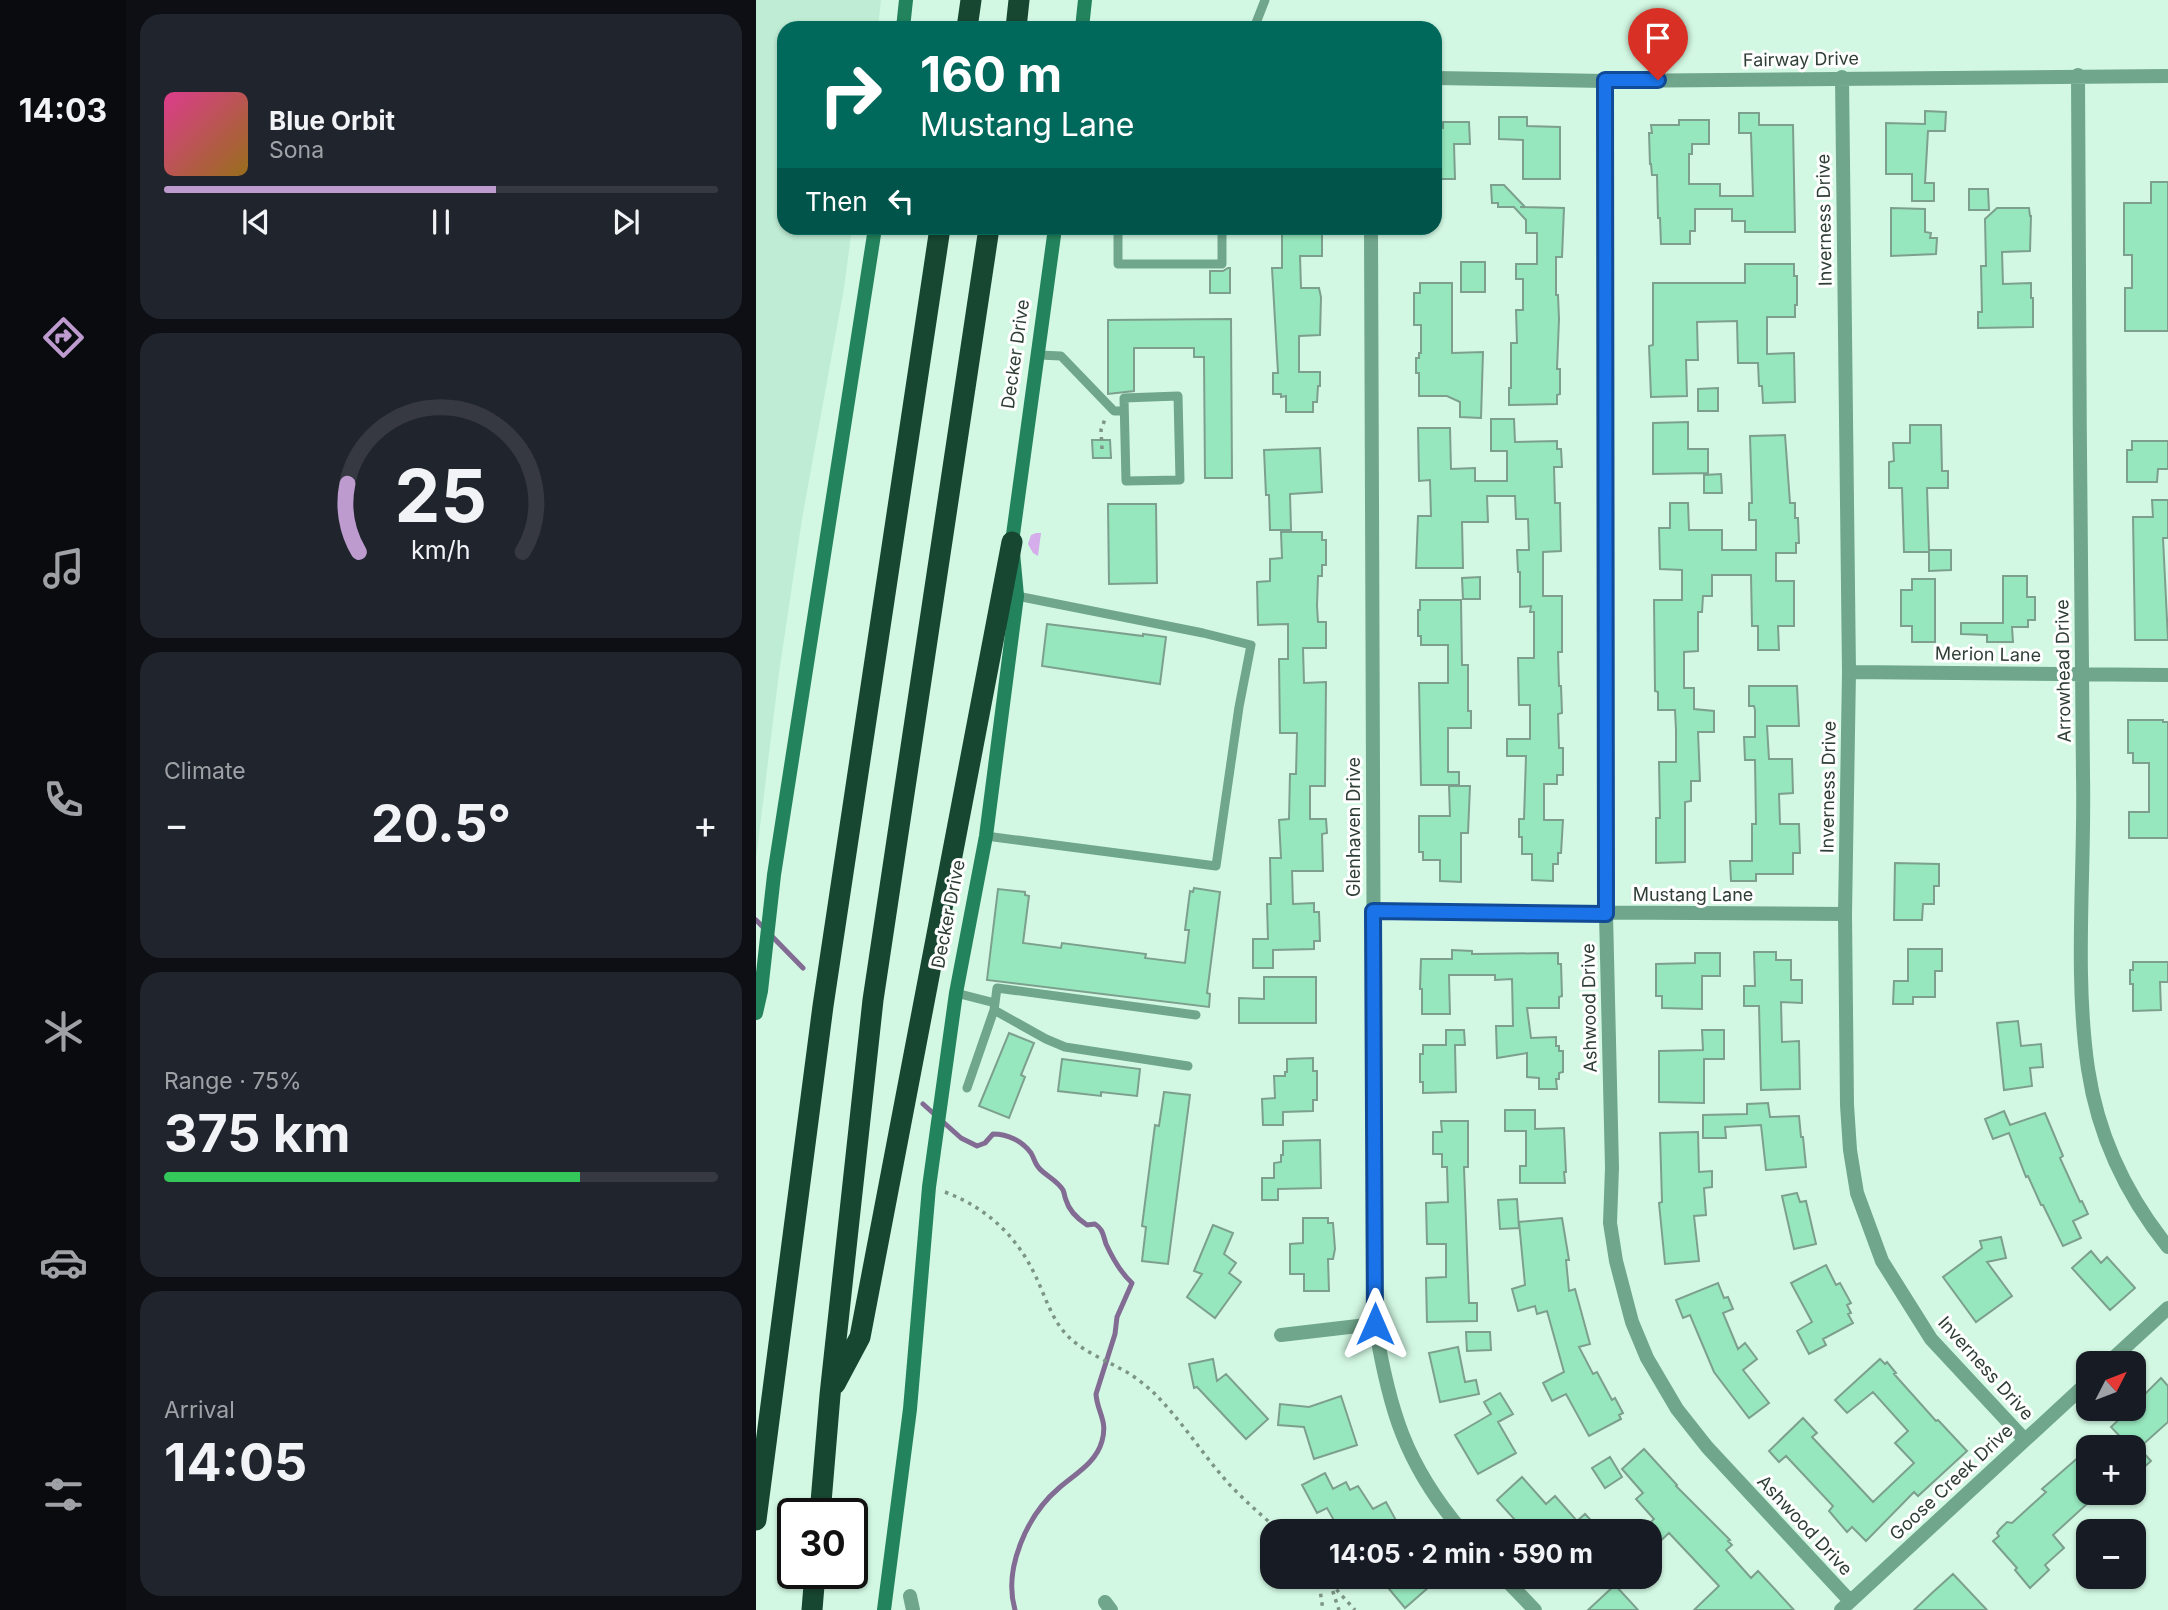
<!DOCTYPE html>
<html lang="en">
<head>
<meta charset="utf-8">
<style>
  :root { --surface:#171b24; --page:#20242c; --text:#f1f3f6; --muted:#9ea1a6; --line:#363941; --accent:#bd9bcf }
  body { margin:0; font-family:Inter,sans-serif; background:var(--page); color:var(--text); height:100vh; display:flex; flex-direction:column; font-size:26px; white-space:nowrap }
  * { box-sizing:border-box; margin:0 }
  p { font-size:23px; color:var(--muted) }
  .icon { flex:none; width:38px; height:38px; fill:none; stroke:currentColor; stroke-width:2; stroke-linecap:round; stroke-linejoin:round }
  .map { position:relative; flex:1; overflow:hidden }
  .sheet { display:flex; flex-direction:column; gap:14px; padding:14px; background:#0d0f14; width:630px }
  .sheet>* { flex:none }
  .banner { position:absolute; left:21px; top:21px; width:665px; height:214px; border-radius:21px; box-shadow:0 2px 5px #0004; background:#00695c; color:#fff; overflow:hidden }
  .needle { width:46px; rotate:48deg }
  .tools { position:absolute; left:1320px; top:1351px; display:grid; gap:14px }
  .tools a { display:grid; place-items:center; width:70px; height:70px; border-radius:14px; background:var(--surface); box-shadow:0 2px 5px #0004; font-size:35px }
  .speed { position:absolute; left:21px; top:1498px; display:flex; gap:14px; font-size:35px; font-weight:700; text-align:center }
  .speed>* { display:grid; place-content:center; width:91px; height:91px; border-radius:50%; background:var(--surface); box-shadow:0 2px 5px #0004; line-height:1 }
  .speed .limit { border:4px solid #111; border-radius:10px; background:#fff; color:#111 }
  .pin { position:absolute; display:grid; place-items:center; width:60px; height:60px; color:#fff; margin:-72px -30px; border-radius:50% 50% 50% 0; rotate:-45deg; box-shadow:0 0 7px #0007 }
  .pin .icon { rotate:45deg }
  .me { position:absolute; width:77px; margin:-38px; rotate:0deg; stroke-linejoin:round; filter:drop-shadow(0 0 5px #0008) }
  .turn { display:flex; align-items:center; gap:24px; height:147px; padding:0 28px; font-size:32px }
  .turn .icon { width:91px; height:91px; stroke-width:2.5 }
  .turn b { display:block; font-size:49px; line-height:60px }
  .then { display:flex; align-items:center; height:66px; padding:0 28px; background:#0003; gap:14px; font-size:26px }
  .big { font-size:52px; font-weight:700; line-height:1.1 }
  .sheet .tile { flex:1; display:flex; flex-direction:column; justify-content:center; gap:10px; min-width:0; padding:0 24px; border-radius:21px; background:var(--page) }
  .sheet .dial { align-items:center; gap:0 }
  .dial svg { height:182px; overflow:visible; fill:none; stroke:var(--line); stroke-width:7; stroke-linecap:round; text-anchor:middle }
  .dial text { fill:var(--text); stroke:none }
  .song { display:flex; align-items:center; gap:21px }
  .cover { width:84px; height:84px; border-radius:10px; background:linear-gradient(135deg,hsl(330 70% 55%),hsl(40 70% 35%)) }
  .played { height:7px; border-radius:4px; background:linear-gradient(90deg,var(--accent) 60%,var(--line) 60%) }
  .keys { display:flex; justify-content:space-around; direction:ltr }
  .heat { display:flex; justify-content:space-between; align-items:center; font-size:38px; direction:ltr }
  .charge { height:10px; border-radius:5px; background:linear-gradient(90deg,#34c759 75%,var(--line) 0) }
  .trip { position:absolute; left:504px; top:1519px; width:402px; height:70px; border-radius:21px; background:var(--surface); box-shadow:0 2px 5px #0004; font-weight:700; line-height:70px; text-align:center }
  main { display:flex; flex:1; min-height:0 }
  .tab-bar { display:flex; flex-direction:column; width:126px; justify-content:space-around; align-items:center; background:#090b0e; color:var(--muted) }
  .tab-bar .icon { width:49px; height:49px }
  .tab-bar .current { color:var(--accent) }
  .tab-bar b { font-size:32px; color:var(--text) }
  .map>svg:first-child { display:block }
  .built { fill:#bfecd4 }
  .green { fill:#d4adea }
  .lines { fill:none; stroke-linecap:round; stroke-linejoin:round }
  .stream { stroke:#826c93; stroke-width:5 }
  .building { fill:#97e7be; stroke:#7ca08d; stroke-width:2 }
  .path { stroke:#7c9587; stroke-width:3.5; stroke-dasharray:3.5 5; stroke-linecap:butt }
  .lane { stroke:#70a68b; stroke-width:9 }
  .street { stroke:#70a68b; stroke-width:14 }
  .secondary { stroke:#23835c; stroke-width:14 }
  .highway { stroke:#174631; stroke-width:21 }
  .route-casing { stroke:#114b97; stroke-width:18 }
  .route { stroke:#1a73e8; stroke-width:12 }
  .labels { text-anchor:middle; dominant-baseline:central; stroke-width:6; stroke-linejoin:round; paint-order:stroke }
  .street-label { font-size:18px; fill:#2f3e36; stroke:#fff }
</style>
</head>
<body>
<main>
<nav class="tab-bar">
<b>14:03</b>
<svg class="icon current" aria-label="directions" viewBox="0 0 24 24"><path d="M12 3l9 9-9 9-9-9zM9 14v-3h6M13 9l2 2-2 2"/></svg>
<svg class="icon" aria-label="music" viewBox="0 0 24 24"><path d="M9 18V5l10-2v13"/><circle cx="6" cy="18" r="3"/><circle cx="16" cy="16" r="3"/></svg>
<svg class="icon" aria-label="phone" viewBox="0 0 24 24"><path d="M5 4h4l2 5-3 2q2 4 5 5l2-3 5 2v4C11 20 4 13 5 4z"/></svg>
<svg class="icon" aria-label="climate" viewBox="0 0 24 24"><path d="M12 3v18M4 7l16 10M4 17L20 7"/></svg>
<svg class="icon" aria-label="car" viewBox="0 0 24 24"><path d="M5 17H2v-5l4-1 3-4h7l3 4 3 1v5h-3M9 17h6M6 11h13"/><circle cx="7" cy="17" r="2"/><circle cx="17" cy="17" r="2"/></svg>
<svg class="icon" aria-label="filters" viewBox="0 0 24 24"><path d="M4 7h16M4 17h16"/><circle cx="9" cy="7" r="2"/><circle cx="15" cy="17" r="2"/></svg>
</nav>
<section class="sheet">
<div class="tile">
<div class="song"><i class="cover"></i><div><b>Blue Orbit</b><p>Sona</p></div></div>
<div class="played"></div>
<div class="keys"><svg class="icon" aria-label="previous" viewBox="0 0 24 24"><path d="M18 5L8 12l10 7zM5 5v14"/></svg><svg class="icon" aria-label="pause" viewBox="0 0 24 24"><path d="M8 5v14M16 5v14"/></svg><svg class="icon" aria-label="next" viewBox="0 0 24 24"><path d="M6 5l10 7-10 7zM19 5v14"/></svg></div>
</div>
<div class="tile dial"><svg viewBox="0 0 100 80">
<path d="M14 69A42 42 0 1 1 86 69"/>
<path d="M14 69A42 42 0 0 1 9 39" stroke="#bd9bcf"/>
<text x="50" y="56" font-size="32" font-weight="700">25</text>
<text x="50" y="72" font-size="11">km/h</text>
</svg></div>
<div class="tile"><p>Climate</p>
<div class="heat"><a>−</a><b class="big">20.5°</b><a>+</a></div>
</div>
<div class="tile"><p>Range · 75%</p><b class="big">375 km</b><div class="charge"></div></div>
<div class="tile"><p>Arrival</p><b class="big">14:05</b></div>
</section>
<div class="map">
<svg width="1412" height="1610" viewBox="0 0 1412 1610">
  <rect width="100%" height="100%" fill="#d2f8e3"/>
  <path class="built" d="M0 0H125L122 28H28V228H96L88 288 46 519 23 673 0 859Z"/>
  <path class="green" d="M280 533H285L282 556 277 553 272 544 275 535Z"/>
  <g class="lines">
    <path class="stream" d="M0 920 47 968
      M167 1104 205 1138 221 1146 229 1143 237 1134C252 1134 266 1141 275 1153 278 1158 279 1164 283 1168 290 1176 301 1180 307 1190 309 1195 308 1195 310 1200 313 1211 322 1219 331 1225L339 1224C347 1229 347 1235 350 1244 356 1257 365 1273 376 1283L361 1317 359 1334 340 1394C341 1412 352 1420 346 1441 340 1463 319 1474 303 1488 271 1515 247 1569 259 1610"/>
  </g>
  <path class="building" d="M1169 111 1190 112 1189 131H1172L1169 183H1178V201H1156V174H1130V123L1169 124Z
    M983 113H1003V125H1037L1039 232H989V221H976V209H939V231H934V244H905L904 218H902L901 175H896L895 164H894L893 133H896L895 125H923V120H953V144H936V154H933V184H964V196H997L995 133H983Z
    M743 117H771V126L804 127V179H767V140L743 139Z
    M687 122H713L714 144H698L699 179H679V128H687Z
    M1395 182H1412V331H1369V288H1376V255H1368V203H1395Z
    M735 185H748L769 207H764L808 208 806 257H800V295H802L803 319 801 369H804V394L801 395V404L753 405V388H755V343H761L760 310H767V279H760V264H781V233H770V220L758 207H742V203H736Z
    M1213 189H1232L1233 210H1213Z
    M1135 208 1169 209V232L1175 233 1174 238H1181L1180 254 1135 256Z
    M1241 208H1273L1274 216H1275L1274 251 1246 252 1247 284 1275 283V298H1277V327L1222 328V312H1226L1225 266H1230L1229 219Z
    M526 228H566V256H544L545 288H563L565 297 564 335 543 336V372H564V386H562L561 402H557V412H530V396L525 397V394H517V373H522L516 268H526Z
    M705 262H729V292H705Z
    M989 264H1038V276H1041V305H1039V317H1011V354L1038 353 1039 402 1007 403 1006 386H1003L1002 363H982L981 321 941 322 942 360H930L931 396 895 397 893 346 897 345V283H989Z
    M472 268H474V293H454V271H467Z
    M664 283H696V353L727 352 725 418 704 417V402L691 396H663V373H660V358H663V353H665V325H658V293H664Z
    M475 319 476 478H449L448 357H438V348H378V391L352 394V320Z
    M962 388V411H942V389Z
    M735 419H758L759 442 801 441V449H805L806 467H798L799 503H804L805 551 787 552V596H806V652H802L803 686H805L806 713 802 714 803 748H807V775H801V784H788V820H807L805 853H802V864H797V881L776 880V854H766V837H763V819H768L770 756H751V739H774V705H763L762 658H778V612H774L775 606 764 607V572H762L761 550H773L772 519H760L759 496H731L732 522H706L707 568H660L662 516H675L674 480 663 481 662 428H694L695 469 719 468V481H751V451H735Z
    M932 422V449H952V473L897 474V423Z
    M1154 425H1185L1186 471H1192V488H1171L1173 550H1195V570L1173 571V552H1148L1146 488H1133V462L1138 461 1137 443H1154Z
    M1029 435 1034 503H1039V518H1042L1043 543H1040V553H1020V581H1038V626H1022L1023 650H1002V626H996L995 575H956V596H947L946 612H942V651L928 652V688H938V709L958 711V732H942L944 781H935V801L929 802V862L900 863V818H904L903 762H920V730L919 710H902V692L899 691 898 600H926V570L904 569 903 528H914V503H932L933 530H966V550H1000V520H993V503H996L994 436Z
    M336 440H354L355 458H337Z
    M1376 441H1412V469H1402L1401 482H1371V450H1376Z
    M564 448 566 492 534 494 535 530H514L513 495H510L508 450Z
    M965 474 966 493H948V475Z
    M1396 500H1412V538H1407L1412 640H1379L1377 517H1397Z
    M352 504H400L401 583 353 584Z
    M525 532H566V540H570V565H566V576H562L561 606 562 622H570V648H547L548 683 570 682 569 786H554V819H570L571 833 566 834 567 871H536L537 904 558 903V912H563L564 941H558V949L517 950V968H497V939H512L511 904H515L514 858H525L523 820 533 819 534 774H540L541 733H524L523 659H532V624L502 625 501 582 514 581V559L526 558Z
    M1247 576H1271V597H1279V620H1272V627H1256L1257 642H1231V635L1205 634V623H1247Z
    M724 577V599H707L706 578Z
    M1156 579H1179V642H1156V626H1145V590H1156Z
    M664 600H705L706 665H712V711H715V728H692V772H703V785H665L663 683H692V645H665V636H662V610H664Z
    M291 624 387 636V634L410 637 404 684 286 666Z
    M993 686H1041L1043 726H1011L1013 759H1036L1037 793 1023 794 1024 824H1043L1044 853H1037V874H1000V881H975L974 861H996V824H1000L999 760H989L988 737H999V710L998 706H993Z
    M1372 720H1407V722H1412V838H1373V812H1393V763H1377V753H1372Z
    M693 786H714L712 833H705V882L684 881V860H667V852H663V816H694Z
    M1139 863 1183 864V886H1178V904H1167L1166 920H1138Z
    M438 888 464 892 451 993 454 994 453 1007 231 980 242 889 269 892V895L273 896 267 943 305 948 306 943 390 954 389 958 429 963 433 930H429L434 891 437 892Z
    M1152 949H1186V971H1179V997H1157V1004H1137L1138 981H1152Z
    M696 950 716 951V954L802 953V964H805L806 996 803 997V1008H771L775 1038 800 1037V1046H803V1051H807V1072L803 1073V1079H800L801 1089H783V1078L771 1077V1053L741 1058 740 1026H757L756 979 739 980V975H693L694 1014H666V989H664L665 959H696Z
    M998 952H1020V960H1035V980H1046V1003L1025 1002 1026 1042 1043 1041 1044 1089 1005 1090 1003 1006H988V986H999Z
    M939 953H964V976H946V1009L906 1008V996H900V964L939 963Z
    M1377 962H1412V982H1404L1405 1010 1377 1011V984H1374V970H1377Z
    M508 977H560V1023H483V998L508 999Z
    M1262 1021 1265 1046 1285 1044 1287 1067 1274 1068 1276 1086 1248 1090 1241 1023Z
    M690 1030H708L709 1045H699L700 1092 667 1093V1082H664V1054H667V1045H690Z
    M946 1030H968V1059H948V1103L903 1102V1051L947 1050Z
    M253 1033 278 1043 265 1075 269 1077 253 1118 223 1106Z
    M557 1058V1071H561V1100H557V1111L527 1112V1125H507L506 1099 519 1098 518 1076H529V1072H531V1059Z
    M306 1059 384 1069 381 1096 345 1092V1096L302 1091Z
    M408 1092 434 1095 412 1264 386 1261 390 1227 386 1226 399 1125 403 1126Z
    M1012 1103 1014 1117 1043 1116 1045 1137H1047L1050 1167 1010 1170 1005 1125 969 1127 970 1138H947V1115L991 1114V1104Z
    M749 1110H779V1129L808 1128 810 1172H808L809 1183H764V1166H770V1131H749Z
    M1248 1111 1254 1125 1289 1113 1307 1156 1304 1158 1324 1202 1326 1201 1332 1214 1317 1221 1325 1238 1307 1246 1287 1205H1285L1272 1176 1270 1177 1253 1133 1237 1139 1229 1119Z
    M685 1121H712V1167H708L713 1303H721V1321L671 1322 670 1278 690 1277V1244H671L670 1203 692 1202 691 1167H686V1154H677V1132H686Z
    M942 1132 943 1172 956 1171V1187L948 1188 950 1215 938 1216 943 1261 909 1264 903 1203 906 1202 904 1133Z
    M564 1140 565 1188 522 1189V1200H506V1178H518V1163L525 1162V1155H527V1141Z
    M1041 1193 1044 1202 1050 1201 1060 1244 1038 1249 1026 1196Z
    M761 1199 763 1228 744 1229 742 1200Z
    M547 1218H572V1223H577L579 1249 577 1259H572L573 1291H548V1274H534V1244L547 1243Z
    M806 1218 813 1260H810L813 1291 819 1289 834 1344 823 1347 837 1374 841 1372 856 1400 859 1398 867 1413 863 1415 865 1419 833 1436 810 1394 796 1401 787 1383 808 1372 791 1311 781 1314 779 1306 762 1311 756 1289 769 1285 763 1222Z
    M457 1225 477 1233 468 1254 480 1263 473 1273 485 1282 459 1318 431 1297 446 1274 438 1271Z
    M1245 1237 1250 1258 1231 1262 1256 1296 1220 1322 1187 1277 1226 1248 1224 1241Z
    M1335 1251 1345 1263 1351 1257 1379 1288 1354 1310 1316 1268Z
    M1070 1265 1080 1285 1084 1283 1095 1303 1091 1305 1095 1313 1092 1314 1097 1323 1067 1339 1070 1345 1053 1354 1041 1331 1056 1322 1035 1283Z
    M962 1283 968 1298 972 1297 977 1309 967 1313 982 1349 989 1343 1001 1359 987 1370 1013 1403 993 1418 958 1372 934 1315 927 1318 920 1300Z
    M710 1332H734L735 1350 711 1351Z
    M702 1347 709 1382 720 1380 723 1394 684 1402 673 1353Z
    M457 1359 461 1381 470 1374 512 1419 490 1439 441 1387 438 1388 433 1364Z
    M1124 1359 1129 1364 1131 1362 1140 1373 1138 1374 1180 1421 1182 1420 1211 1451 1162 1496 1158 1492 1110 1541 1096 1527 1091 1532 1073 1511 1077 1506 1030 1456 1023 1462 1013 1451 1047 1418 1061 1433 1056 1437 1117 1502 1158 1463 1139 1443 1152 1431 1117 1392 1091 1413 1079 1400Z
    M1405 1378 1412 1386V1422L1383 1448 1395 1461 1377 1477V1447H1374L1355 1427 1374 1409H1377V1406Z
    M744 1393 757 1414 742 1422 760 1453 722 1474 699 1435 735 1414 728 1402Z
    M585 1396 601 1445 558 1459 548 1427 522 1425 524 1404 553 1407Z
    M888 1449 921 1485 920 1486 974 1540 972 1541 976 1545 970 1550 995 1578 1002 1571 1038 1610H938L963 1586 913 1533 900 1545 894 1539V1531L886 1530 898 1519 880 1499 887 1493 866 1469Z
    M1325 1455 1332 1462V1488L1325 1494 1333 1502 1297 1535 1308 1548 1289 1565 1293 1570 1274 1588 1259 1570 1261 1568 1237 1541 1243 1536 1241 1533 1244 1529 1251 1522 1256 1523 1290 1492 1286 1489Z
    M854 1457 866 1477 849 1488 836 1468Z
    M569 1473 577 1489 590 1482 594 1490 602 1486 617 1509 630 1502 642 1524 628 1531H584L571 1508 561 1513 546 1485Z
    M766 1477 790 1504 799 1496 821 1521 829 1514 845 1531H769L741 1500Z
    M1197 1574 1231 1610H1158L1176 1593Z
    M623 1577H667L674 1586 649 1608Z
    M859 1585 882 1610H832Z"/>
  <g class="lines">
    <path class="path" d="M346 449 345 430 349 419
      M189 1192C231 1208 261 1236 280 1277 289 1296 295 1317 309 1333 324 1350 345 1358 363 1368 376 1374 388 1384 398 1393 426 1421 447 1455 473 1484 489 1501 506 1516 524 1531
      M562 1577 567 1610
      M569 1577 599 1610
      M574 1583 583 1610"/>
    <path class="lane" d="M498 28 509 0
      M362 228V264H466V228
      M283 355 305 356 358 411H368
      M422 396 424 480 370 481 368 398Z
      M230 836 460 866 483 707 495 645 447 633 261 596
      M200 993 239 1003 238 1010 290 1039 309 1047 432 1066
      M239 1003 241 988 440 1015
      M211 1088 238 1010"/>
    <path class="street" d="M1322 75C1323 309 1324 542 1327 776 1329 873 1318 972 1332 1069 1342 1135 1370 1195 1412 1247
      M1086 77 1093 672 1089 914 1091 1105 1094 1150 1101 1193 1126 1261 1175 1339 1269 1440
      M679 78 849 81 1412 76
      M849 81 850 914 856 1168 854 1223 860 1261 876 1322 891 1358 921 1409 951 1447 1094 1601
      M615 228 619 1324C633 1409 649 1464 706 1531
      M1093 672 1412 675
      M617 911 1089 914
      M525 1335 619 1324
      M1352 1363 1412 1308
      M747 1577 779 1610
      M154 1596 157 1610
      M349 1602 355 1610
      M1085 1610 1332 1382"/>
    <path class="secondary" d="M147 28 150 0
      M326 28 329 0
      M0 1013 5 991 18 875 119 228
      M128 1610 154 1409 173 1187 200 993 230 836 261 596 256 542 299 228"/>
    <path class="highway" d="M211 28 215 0
      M260 28 263 0
      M79 1384 104 1337 256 542
      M64 1514 74 1395 117 1000 233 228
      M0 1520 67 1006 184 228
      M56 1610 59 1573"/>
  </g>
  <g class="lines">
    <defs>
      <path id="route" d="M619 1324 617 911 850 914 849 80H902"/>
    </defs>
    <use href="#route" class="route-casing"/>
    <use href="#route" class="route"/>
  </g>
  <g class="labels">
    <g class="street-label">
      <text transform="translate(1045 59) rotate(-1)">Fairway Drive</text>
      <text transform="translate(1068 220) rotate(-91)">Inverness Drive</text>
      <text transform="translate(259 354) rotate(-82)">Decker Drive</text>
      <text transform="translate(1232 654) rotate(1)">Merion Lane</text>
      <text transform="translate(1307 671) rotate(-91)">Arrowhead Drive</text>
      <text transform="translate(1072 787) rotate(-89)">Inverness Drive</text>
      <text transform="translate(597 827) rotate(-90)">Glenhaven Drive</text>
      <text x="937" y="894">Mustang Lane</text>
      <text transform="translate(192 914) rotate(-79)">Decker Drive</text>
      <text transform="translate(833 1008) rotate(-91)">Ashwood Drive</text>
      <text transform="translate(1230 1368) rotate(48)">Inverness Drive</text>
      <text transform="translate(1195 1482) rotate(-43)">Goose Creek Drive</text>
      <text transform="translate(1049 1525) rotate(47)">Ashwood Drive</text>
    </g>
  </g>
</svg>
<div class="tools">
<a><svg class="needle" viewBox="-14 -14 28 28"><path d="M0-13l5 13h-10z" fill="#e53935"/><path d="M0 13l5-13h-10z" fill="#9ea1a6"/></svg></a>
<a>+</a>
<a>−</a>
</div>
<div class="speed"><div class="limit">30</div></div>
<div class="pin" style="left:902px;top:80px;background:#d93025"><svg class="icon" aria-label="arrive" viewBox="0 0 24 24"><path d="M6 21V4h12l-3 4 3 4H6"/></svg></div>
<svg class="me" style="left:619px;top:1324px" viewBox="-20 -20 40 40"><path d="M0-17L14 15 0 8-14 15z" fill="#1a73e8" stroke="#fff" stroke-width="4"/></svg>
<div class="trip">14:05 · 2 min · 590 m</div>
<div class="banner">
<div class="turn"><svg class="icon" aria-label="right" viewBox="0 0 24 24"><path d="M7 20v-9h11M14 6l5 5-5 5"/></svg><div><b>160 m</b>Mustang Lane</div></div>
<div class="then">Then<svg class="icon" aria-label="left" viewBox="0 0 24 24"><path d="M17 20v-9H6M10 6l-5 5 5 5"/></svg></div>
</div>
</div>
</main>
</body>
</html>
